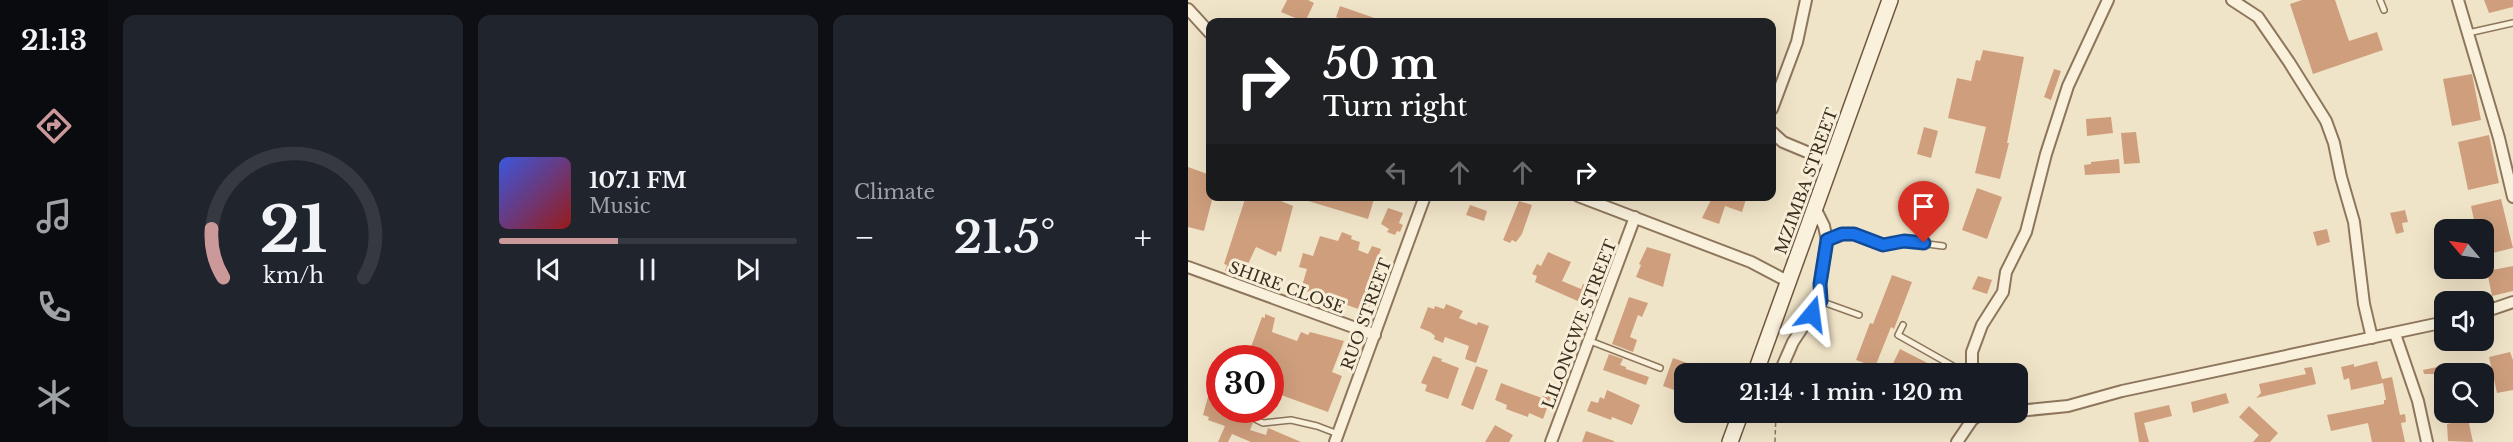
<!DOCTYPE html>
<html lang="en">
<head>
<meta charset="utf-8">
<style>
  :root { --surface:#171b24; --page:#20242c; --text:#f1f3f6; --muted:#9ea1a6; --line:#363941; --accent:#cc999b }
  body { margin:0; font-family:"Libre Baskerville",serif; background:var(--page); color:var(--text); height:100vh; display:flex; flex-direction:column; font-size:22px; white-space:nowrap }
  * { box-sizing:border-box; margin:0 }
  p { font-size:20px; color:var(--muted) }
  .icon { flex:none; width:33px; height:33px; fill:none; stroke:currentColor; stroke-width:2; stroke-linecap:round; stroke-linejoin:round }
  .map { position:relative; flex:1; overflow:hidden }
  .details { display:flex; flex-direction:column; gap:15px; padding:15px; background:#0d0f14; width:1080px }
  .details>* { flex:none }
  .guide { position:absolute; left:18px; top:18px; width:570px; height:183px; border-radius:12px; box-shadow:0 6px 24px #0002; background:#202124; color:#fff; overflow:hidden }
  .needle { width:39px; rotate:299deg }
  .controls { position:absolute; left:1246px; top:219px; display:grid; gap:12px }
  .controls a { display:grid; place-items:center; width:60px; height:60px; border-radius:12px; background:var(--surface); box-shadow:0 6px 24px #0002; font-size:30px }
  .speed { position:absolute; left:18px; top:345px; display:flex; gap:12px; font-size:30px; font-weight:700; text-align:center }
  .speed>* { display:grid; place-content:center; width:78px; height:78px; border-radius:50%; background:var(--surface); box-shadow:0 6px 24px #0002; line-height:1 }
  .speed .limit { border:9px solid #d22; background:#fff; color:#111 }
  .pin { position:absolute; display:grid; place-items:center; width:51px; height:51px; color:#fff; margin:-62px -26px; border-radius:50% 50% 50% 0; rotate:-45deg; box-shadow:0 0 6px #0007 }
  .pin .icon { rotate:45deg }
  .me { position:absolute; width:66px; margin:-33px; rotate:16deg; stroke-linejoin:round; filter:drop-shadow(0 0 4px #0008) }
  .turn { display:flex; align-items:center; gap:21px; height:126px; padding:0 18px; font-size:27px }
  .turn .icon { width:78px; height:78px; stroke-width:2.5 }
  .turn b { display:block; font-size:42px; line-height:51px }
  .lanes { display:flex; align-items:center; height:57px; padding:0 18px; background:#0003; justify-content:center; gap:30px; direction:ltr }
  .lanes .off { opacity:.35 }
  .big { font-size:45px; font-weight:600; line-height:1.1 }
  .details .widget { flex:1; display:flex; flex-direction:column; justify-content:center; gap:9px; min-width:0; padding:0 21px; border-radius:12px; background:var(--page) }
  .details .dial { align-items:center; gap:0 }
  .dial svg { height:156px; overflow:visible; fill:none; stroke:var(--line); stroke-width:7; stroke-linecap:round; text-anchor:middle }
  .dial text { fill:var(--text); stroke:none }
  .song { display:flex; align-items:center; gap:18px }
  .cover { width:72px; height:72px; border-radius:9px; background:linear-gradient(135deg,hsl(230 70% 55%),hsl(0 70% 35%)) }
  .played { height:6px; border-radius:3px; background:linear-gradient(90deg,var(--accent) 40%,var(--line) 40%) }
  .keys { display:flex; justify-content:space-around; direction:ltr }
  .heat { display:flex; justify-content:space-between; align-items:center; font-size:33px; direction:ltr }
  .details .tiles { flex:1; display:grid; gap:15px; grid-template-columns:repeat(3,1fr) }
  .trip { position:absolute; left:486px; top:363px; width:354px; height:60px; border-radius:12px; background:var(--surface); box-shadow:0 6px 24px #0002; font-weight:600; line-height:60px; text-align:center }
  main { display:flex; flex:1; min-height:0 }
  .tabs { display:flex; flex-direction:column; width:108px; justify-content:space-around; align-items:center; background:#090b0e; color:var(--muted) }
  .tabs .icon { width:42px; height:42px }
  .tabs .active { color:var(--accent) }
  .tabs b { font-size:27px; color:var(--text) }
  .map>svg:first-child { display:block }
  .building { fill:#cf9f7d }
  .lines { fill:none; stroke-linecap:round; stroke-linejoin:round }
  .lane-casing { stroke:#8d765c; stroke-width:8 }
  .street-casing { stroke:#8d765c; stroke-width:14 }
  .secondary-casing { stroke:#6f573f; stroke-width:18 }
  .path { stroke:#8d765c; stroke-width:1.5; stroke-dasharray:4.5 3; stroke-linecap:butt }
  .lane { stroke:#faf1dc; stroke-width:5 }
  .street { stroke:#faf1dc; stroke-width:10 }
  .secondary { stroke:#faf1dc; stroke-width:15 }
  .route-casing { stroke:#114b97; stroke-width:15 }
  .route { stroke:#1a73e8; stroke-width:10 }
  .labels { text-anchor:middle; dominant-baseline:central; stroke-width:6; stroke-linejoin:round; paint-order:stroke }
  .street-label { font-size:16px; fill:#3d2e20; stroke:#f7eed8 }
</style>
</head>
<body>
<main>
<nav class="tabs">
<b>21:13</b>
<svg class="icon active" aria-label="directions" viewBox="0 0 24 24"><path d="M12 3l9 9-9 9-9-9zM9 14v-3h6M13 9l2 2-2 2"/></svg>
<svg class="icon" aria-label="music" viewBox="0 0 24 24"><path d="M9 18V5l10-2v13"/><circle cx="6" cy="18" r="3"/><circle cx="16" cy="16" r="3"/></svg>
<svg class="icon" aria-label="phone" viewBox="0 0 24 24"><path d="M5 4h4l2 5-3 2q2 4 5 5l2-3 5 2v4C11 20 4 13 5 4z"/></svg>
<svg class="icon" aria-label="climate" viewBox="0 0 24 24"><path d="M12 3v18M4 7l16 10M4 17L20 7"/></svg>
</nav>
<section class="details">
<div class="tiles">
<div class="widget dial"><svg viewBox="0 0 100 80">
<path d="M14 69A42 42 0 1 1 86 69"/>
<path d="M14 69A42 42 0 0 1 8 44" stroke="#cc999b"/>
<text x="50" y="56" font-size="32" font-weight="700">21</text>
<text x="50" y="72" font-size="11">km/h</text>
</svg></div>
<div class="widget">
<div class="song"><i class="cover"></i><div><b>107.1 FM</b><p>Music</p></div></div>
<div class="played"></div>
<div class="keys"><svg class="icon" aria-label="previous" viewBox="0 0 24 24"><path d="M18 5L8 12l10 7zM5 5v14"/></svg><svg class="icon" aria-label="pause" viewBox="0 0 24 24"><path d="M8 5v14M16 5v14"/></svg><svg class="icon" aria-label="next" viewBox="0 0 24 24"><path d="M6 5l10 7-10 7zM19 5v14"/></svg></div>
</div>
<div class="widget"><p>Climate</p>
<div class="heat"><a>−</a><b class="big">21.5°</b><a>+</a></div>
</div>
</div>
</section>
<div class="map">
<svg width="1325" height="442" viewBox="0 0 1325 442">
  <rect width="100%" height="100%" fill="#f0e4c8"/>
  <path class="building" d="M99 0H120L126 3 117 22 93 12Z
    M1114 0H1147L1161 41 1189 32 1195 50 1125 74 1102 4Z
    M1296 0H1325V7L1301 13Z
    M152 6 195 21V22H162L148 17Z
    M795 50 836 57 819 143H821L812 179 787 173 798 127 760 118 769 78 783 81 788 60 792 61Z
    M866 69 873 71 863 100 856 97Z
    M1284 74 1293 120 1264 126 1255 79Z
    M923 117 925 133 899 136 898 119Z
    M736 127 750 131 743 158 729 154Z
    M948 132 952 163 936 164 933 133Z
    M1301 135 1311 183 1280 190 1270 142Z
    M931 159 932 173 897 175 896 165 903 164V162Z
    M0 167 22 175V196H25L16 231 0 227Z
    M789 188 814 197 799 239 774 230Z
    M58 196H81L105 206 93 252 90 251 88 256 68 247 54 277 37 271 39 265 36 264Z
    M116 196H187L180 219 107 197Z
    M525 196H559L554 212 537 206 531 224 514 218Z
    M1313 199 1325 248 1296 255V230H1288L1283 206Z
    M331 201 344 205 334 234 328 242 324 240 322 243 315 240Z
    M282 205 299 211 296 221 278 215Z
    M200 208 215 213 211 223 215 225 212 232 209 231 207 235 199 232 201 229 193 224Z
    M1217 210 1220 222 1214 223 1216 232 1208 234 1202 213Z
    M1139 229 1142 242 1129 246 1125 232Z
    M154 232 164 236 163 239 172 242 170 250 180 254 184 246 193 249 189 260 194 262 186 284 190 286 179 312 113 289 119 269 111 267 115 253 125 256 132 236 150 241Z
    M459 247 483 254 475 287 448 277 453 265 451 264Z
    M360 252 383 262 374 281 393 289 395 284 410 290 403 307 347 282 349 276 344 274 349 264 353 266Z
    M1325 266V291L1304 296 1299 271Z
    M704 275 724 282 706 329 703 327 687 367 668 360 682 323 685 324Z
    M790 276 804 280 799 294 784 289Z
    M441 297 460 303 454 317 450 315 442 337 449 340 445 352 424 344Z
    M258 304 275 311 271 318 289 325 290 322 301 326 288 363 277 359 281 346 257 337 255 343 246 339 247 336 242 332 232 328 240 307 246 309 247 306 256 309Z
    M77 314 87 318 84 332 109 341 113 332 120 335 122 332 156 341 144 372 154 376 140 412 93 395 89 407 82 404V358H59L74 317 77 318Z
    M712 349 761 374H700Z
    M1322 352 1325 360V390L1309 393 1301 357Z
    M421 354 435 359 432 365 438 367V369L461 377 458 385 415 370Z
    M245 356 254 359 253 361 271 368 260 399 237 391 239 385 233 383Z
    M485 358 499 363 489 391 475 386Z
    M1189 361 1194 379 1204 377 1212 415 1217 414 1218 422 1213 423 1217 442H1184L1180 423 1143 431 1139 415 1196 404V400H1198L1195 383 1163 390 1161 378 1156 380 1153 367 1166 364V367Z
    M1268 363 1270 374H1257V410H1253L1246 376 1248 374H1236L1235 370Z
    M31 365 32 410H38L65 423 62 430 78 435 80 428 113 442H63L44 434 40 442H30L37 426 20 420 21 417 15 415 24 382 21 379 25 368 29 369Z
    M288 366 300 370 285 410 273 405Z
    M1124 367 1128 384 1068 398 1073 393 1071 384 1118 374 1116 368Z
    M313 383 354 398 360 383 367 387 355 419 341 413 340 417 318 409 319 405 307 400Z
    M419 390 452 405 444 425 424 417 423 420 399 411 403 401 410 403 412 397 416 399Z
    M1038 393 1041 403 1005 413 1003 402Z
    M981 405 984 416 956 423 961 442H951L946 413Z
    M1061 406 1090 433 1082 442H1065L1071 435 1051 417Z
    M1280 419 1285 442 1260 441 1259 424Z
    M307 425 325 435 321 442H297Z
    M398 431 426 441V442H394Z"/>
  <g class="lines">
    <defs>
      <path id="lane" d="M1192 0 1196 10
        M1280 33 1325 23
        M639 240 654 234 666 233 695 245 716 241 755 246
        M632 301 671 315
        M715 325 710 335 779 374
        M402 341 472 368
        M49 410 75 423 103 420 129 426 150 434"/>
      <path id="street" d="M1044 0 1070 17 1101 62 1138 121 1146 143 1153 177 1166 222 1176 304 1184 338
        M1270 0 1311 138 1325 197
        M0 9 22 33
        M584 109 609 42 618 0
        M584 132 595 142 643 162
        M390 196 563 262 601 282
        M0 267 187 335
        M1296 312 1325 302
        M1207 334 1230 401 1239 442
        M591 374 605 342 632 301V284L639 240 636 226 627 208
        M784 374V352L794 325 815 292 818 272 838 232 858 154 880 86 920 0
        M830 411 880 406 934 391 1257 322
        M147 442 237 196
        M363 442 447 217
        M769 442 784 420 795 412"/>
      <path id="secondary" d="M567 374 702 0
        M542 442 553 412"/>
    </defs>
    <use href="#lane" class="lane-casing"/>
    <use href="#street" class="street-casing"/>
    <use href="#secondary" class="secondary-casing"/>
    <path class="path" d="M587 442 588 412"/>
    <use href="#lane" class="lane"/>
    <use href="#street" class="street"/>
    <use href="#secondary" class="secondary"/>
  </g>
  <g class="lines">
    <defs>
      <path id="route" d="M624 314 633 301 632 284 639 240 654 234H666L695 245 716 241 736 243"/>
    </defs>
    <use href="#route" class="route-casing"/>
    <use href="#route" class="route"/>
  </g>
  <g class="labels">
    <g class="street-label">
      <text transform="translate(618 181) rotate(-70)">MZIMBA STREET</text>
      <text transform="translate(99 287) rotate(20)">SHIRE CLOSE</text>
      <text transform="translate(178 314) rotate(-70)">RUO STREET</text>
      <text transform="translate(391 324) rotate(-69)">LILONGWE STREET</text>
    </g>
  </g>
</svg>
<div class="controls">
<a><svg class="needle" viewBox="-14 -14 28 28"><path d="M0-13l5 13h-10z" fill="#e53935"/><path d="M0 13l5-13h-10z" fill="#9ea1a6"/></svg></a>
<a><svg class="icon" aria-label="sound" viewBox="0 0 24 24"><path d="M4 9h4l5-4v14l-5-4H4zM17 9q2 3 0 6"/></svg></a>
<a><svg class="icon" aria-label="search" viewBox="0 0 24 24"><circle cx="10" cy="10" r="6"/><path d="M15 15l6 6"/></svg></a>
</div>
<div class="speed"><div class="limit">30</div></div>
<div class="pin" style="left:736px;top:243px;background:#d93025"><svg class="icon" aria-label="arrive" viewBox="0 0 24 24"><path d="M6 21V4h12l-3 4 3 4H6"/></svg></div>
<svg class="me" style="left:624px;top:314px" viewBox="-20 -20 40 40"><path d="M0-17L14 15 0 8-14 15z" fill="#1a73e8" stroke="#fff" stroke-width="4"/></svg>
<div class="trip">21:14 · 1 min · 120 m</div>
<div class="guide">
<div class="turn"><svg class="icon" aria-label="right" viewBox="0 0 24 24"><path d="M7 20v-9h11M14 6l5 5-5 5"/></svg><div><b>50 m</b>Turn right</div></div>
<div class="lanes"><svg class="icon off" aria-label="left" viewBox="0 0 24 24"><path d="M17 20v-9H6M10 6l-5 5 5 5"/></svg><svg class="icon off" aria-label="ahead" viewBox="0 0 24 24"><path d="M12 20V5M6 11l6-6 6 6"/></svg><svg class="icon off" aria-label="ahead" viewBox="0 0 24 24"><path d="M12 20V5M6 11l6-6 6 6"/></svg><svg class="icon" aria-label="right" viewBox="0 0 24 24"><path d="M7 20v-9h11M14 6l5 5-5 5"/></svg></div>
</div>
</div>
</main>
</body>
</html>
